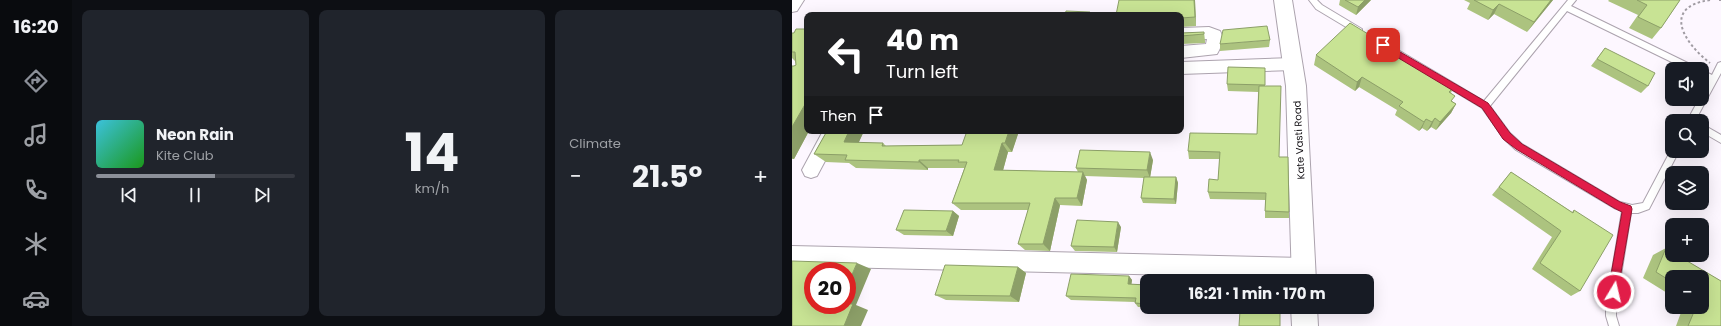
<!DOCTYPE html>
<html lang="en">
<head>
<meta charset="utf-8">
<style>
  :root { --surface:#171b24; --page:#20242c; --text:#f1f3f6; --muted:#9ea1a6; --line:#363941; --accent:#8c9099 }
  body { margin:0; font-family:Poppins,sans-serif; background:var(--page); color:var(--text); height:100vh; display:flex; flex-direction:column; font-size:15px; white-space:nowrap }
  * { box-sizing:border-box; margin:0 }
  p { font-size:13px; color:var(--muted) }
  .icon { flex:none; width:22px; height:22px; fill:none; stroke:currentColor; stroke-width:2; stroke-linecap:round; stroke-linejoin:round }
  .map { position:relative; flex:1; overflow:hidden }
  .side { display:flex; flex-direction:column; gap:10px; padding:10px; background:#0d0f14; width:720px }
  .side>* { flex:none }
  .banner { position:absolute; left:12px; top:12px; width:380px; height:122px; border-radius:8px; box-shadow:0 4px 16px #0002; background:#202124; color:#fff; overflow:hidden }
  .fabs { position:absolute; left:873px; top:62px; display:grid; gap:8px }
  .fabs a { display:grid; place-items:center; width:44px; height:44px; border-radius:8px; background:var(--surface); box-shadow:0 4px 16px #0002; font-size:20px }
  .speed { position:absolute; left:12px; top:262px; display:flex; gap:8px; font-size:20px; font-weight:700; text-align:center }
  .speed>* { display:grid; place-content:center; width:52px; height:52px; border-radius:50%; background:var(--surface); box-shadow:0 4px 16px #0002; line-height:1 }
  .speed .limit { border:6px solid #d22; background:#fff; color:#111 }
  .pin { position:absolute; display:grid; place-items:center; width:34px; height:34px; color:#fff; margin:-17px; border-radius:8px; box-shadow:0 2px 6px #0006 }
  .me { position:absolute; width:44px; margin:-22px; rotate:9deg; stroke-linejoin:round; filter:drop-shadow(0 0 3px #0008) }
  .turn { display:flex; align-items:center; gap:14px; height:84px; padding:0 16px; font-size:18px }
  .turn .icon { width:52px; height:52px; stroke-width:2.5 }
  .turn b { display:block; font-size:28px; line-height:34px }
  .then { display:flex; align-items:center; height:38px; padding:0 16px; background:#0003; gap:8px; font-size:15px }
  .big { font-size:30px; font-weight:700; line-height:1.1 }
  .side .tile { flex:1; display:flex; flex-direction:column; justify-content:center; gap:6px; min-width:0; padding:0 14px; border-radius:8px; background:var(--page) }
  .side .dial { align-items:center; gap:0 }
  .dial b { font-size:52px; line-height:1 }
  .song { display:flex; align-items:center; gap:12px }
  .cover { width:48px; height:48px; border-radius:6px; background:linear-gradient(135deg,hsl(190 70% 55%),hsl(120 70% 35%)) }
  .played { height:4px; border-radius:2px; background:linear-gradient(90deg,var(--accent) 60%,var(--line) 60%) }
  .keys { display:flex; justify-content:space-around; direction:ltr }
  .heat { display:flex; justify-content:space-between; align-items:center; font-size:22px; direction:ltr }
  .side .tiles { flex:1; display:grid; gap:10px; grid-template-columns:repeat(3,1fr) }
  .trip { position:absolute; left:348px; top:274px; width:234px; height:40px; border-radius:8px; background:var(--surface); box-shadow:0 4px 16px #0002; font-weight:700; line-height:40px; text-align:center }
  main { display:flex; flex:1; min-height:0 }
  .tabs { display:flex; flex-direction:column; width:72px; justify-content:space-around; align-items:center; background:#090b0e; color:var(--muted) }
  .tabs .icon { width:28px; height:28px }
  .tabs .selected { color:var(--accent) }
  .tabs b { font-size:18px; color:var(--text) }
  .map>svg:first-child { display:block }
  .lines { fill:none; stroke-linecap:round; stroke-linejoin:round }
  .lane-casing { stroke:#aca3ae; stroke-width:2 }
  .street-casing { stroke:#aca3ae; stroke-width:2 }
  .secondary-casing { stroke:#aca3ae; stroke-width:2 }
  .path { stroke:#a19ca3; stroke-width:2; stroke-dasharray:2.5 2.5; stroke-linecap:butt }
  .lane { fill:#fff; fill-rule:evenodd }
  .street { fill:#fff; fill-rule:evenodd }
  .secondary { fill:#fff; fill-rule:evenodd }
  .wall { fill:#acc37f }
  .shaded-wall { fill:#8c9f68 }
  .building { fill:#c8e394; stroke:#8c9f68 }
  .route { fill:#e11d48; stroke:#92132f }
  .labels { text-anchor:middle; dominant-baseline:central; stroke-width:4; stroke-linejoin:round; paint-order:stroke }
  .street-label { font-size:10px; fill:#120f13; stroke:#fff }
</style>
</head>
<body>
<main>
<nav class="tabs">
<b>16:20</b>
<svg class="icon selected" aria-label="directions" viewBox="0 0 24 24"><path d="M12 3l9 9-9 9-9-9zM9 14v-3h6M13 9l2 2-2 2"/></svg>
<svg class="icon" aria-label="music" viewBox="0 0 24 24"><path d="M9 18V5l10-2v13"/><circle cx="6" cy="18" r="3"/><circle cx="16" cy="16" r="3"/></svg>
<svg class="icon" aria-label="phone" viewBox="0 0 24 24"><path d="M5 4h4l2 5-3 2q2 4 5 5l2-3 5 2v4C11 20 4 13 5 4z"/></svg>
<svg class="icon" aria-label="climate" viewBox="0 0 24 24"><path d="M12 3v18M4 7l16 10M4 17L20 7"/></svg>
<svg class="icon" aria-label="car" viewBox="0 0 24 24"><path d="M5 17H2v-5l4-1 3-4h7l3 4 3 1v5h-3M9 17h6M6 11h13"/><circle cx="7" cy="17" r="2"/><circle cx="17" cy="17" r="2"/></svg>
</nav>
<section class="side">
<div class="tiles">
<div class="tile">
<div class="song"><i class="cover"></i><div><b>Neon Rain</b><p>Kite Club</p></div></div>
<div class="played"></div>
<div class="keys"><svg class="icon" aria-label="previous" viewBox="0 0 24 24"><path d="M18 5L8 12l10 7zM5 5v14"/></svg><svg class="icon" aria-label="pause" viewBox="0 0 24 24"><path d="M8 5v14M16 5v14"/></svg><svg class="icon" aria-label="next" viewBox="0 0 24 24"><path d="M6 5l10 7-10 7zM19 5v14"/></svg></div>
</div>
<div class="tile dial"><b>14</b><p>km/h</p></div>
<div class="tile"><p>Climate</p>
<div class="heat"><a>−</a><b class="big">21.5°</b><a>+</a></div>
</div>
</div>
</section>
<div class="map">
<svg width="929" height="326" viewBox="0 0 929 326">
  <rect width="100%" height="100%" fill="#fdf7ff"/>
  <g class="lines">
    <defs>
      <path id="lane" d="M517 0H525L530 5 570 29V33H564L524 9Z
        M776 0H784L779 6 904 67 905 69H894L775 11 698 106 718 133 730 144 828 202 840 205 851 203 880 148V151H887L857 209 846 213H839L824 306V316L827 326H817L814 316V306L830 211 822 208 724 150 712 139 690 108 585 45 584 43 588 40 591 41 692 101Z
        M929 62V73L903 121H895L907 99H910V93L917 80 910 77V70L920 75 926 63Z
        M910 124 929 135V143L910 132Z"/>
      <path id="street" d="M0 0H12L5 11 0 12Z
        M417 27 428 31C433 39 429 47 425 54L389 58V46L414 44 415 39 389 40V28Z
        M501 58 507 60 509 64 507 68 501 70 389 74V62Z
        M31 131H49L25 176 19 178 13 176 10 170Z
        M0 246 512 258 519 261 522 268 519 275 512 278 0 266Z"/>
      <path id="secondary" d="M482 0H500L514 86 524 281H500L494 86Z
        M499 307H525L526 326H500Z"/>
    </defs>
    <use href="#lane" class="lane-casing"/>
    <use href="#street" class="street-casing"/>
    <use href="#secondary" class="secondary-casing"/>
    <path class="path" d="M918 0C869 7 892 43 918 63
      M927 0H929"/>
    <use href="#lane" class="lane"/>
    <use href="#street" class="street"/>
    <use href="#secondary" class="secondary"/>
  </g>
  <path class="wall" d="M327 0H403L404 26 389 27V15Z
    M548 0H579L564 15 547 5Z
    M672 0H761L735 32 702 14 696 20 675 9 678 3Z
    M817 0H888L869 28 860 39 837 28 846 15 816 1Z
    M412 32 413 41V43L389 44V33Z
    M0 33H2L15 131H17L2 159H0V66H2L4 65 3 61 0 58Z
    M478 40 477 47 428 51V44Z
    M813 48 856 86 849 93 799 66Z
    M598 52 661 88 659 93 660 101 664 104 659 113 644 130 639 127 635 131 630 128 627 131 603 115 605 110 567 87 563 91 522 65 524 55Z
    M473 68V86L487 157 497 212V218H473V200L418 199 416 192 426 180 428 159H397L396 151 465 134 466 92 436 91 435 84Z
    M35 131H72L66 143H91L94 146 170 145 227 131 220 152H216L211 170 286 172 284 168 361 160 358 177H384L386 183 384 204 351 203 349 198 352 178 293 176 295 180 290 206 268 205 258 251 233 250 226 244 236 210H169L160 203 172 169V168H136V170L64 168 57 163 34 162 22 154Z
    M719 172 780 212 782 210 788 291 779 296 740 269 760 237 700 195Z
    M161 211 167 216 161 236 112 235 104 230Z
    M329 227 325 252 283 251 279 246Z
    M874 248 880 252V255H885L929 281V326H884L891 307H910V277H880V296L851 278 861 255Z
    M226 267 234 273 227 302 154 300 143 295Z
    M337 276 340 280 339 284 355 285V307H373V308L346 307 343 303V302L279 300 274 296Z
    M411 307H442V312L412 311Z"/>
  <path class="shaded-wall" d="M402 0H403L404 26 403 17Z
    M573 0H579L564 15 566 7Z
    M759 0H761L735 32 742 22Z
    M707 4 702 14 696 20 701 10Z
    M570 77 567 87 563 91 565 82Z
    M15 101V131H17L2 159 0 158V127Z
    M664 104 659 113 644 130 648 122Z
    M643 118 639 127 635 131 640 122Z
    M634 119 630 128 627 131 632 122Z
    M57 131H72L63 151 52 142Z
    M217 131H227L220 152 213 143Z
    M210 143 216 152 209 178 202 170Z
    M358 152 361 160 358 178 355 170Z
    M127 160 136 168V170L127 162Z
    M291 172 295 180 290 206 285 198Z
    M384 177 386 183 384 204 382 199Z
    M263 198 268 205 258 251 251 244Z
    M161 211 167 216 161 236 154 231Z
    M326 222 329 227 325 252 322 247Z
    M65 263 79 269 64 305 76 310 69 326H52L55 305V286Z
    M226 267 234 273 227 302 218 296Z
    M337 276 340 280 339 288 336 284Z"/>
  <path class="building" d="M327 0H402L403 17 389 18V15H324Z
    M553 0H573L566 7Z
    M682 0H759L742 22 707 4 701 10Z
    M845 0H888L869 28 846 17 855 5Z
    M274 11 298 12 297 15H273Z
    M558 23 599 48 596 51 661 88 657 92 663 96 659 101 664 104 648 122 643 118 640 122 634 119 632 122 607 106 611 102 570 77 565 82 524 55Z
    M475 26 478 40 428 44 431 30Z
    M4 29H15V101L0 127V66H2L4 65 3 52H0V33H2Z
    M412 32V34L389 36V33Z
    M813 48 863 73 856 86 805 59Z
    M436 67 473 68V85L435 84Z
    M467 86H489L487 157H496L497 212 473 211 474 193 416 192 417 179 426 180 428 152 396 151 398 133 465 134Z
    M35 131H57L52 142 91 143 90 146 170 145 175 131H217L213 143H210L202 170 291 172 285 198H263L251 244H226L238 203H160L175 162H166L167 160H127V162L53 160 55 155 22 154Z
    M288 150 358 152 355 170 284 168Z
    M719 172 781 213 782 210 821 235 788 291 748 263 769 231 707 187Z
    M352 177H384L382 199 349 198Z
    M112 210 161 211 154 231 104 230Z
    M285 220 326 222 322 247 279 246Z
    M874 248 880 252V255H885L929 281V326H896L904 307H910V277H880V282L864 272Z
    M0 261 65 263 55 286V271H21V305H55V304H61L52 326H0Z
    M153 265 226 267 218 296 143 295Z
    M279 274 337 276 336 284 355 285V304L343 303 344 298 274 296Z
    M413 278H443V281H413Z
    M411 307H442V308Z
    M448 311H488V326H447Z"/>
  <path class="route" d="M591 42 696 103 718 133 730 144 828 202 839 206 840 209 825 296 822 297 818 296 816 292 830 212 822 208 724 149 711 139 690 108 588 47V43Z"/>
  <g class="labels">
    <g class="street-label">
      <text transform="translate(507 140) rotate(-93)">Kate Vasti Road</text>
    </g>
  </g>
</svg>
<div class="fabs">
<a><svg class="icon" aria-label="sound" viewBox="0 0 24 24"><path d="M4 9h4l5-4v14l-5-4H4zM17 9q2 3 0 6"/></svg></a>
<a><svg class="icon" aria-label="search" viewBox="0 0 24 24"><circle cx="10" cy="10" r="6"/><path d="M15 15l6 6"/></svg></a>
<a><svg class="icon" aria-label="layers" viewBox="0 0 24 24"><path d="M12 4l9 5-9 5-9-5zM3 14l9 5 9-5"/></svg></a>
<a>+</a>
<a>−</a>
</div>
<div class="speed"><div class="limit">20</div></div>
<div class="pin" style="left:591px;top:45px;background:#d93025"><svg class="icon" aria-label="arrive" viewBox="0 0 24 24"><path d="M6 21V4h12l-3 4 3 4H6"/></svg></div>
<svg class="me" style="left:822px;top:292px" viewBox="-20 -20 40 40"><circle r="17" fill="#e11d48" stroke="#fff" stroke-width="3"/><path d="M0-11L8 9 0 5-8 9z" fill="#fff"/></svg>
<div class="trip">16:21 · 1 min · 170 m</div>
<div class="banner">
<div class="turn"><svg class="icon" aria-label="left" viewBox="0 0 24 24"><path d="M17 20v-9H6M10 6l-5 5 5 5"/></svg><div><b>40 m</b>Turn left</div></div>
<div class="then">Then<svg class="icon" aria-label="arrive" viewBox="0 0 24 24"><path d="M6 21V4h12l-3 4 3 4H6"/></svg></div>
</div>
</div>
</main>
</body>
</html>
